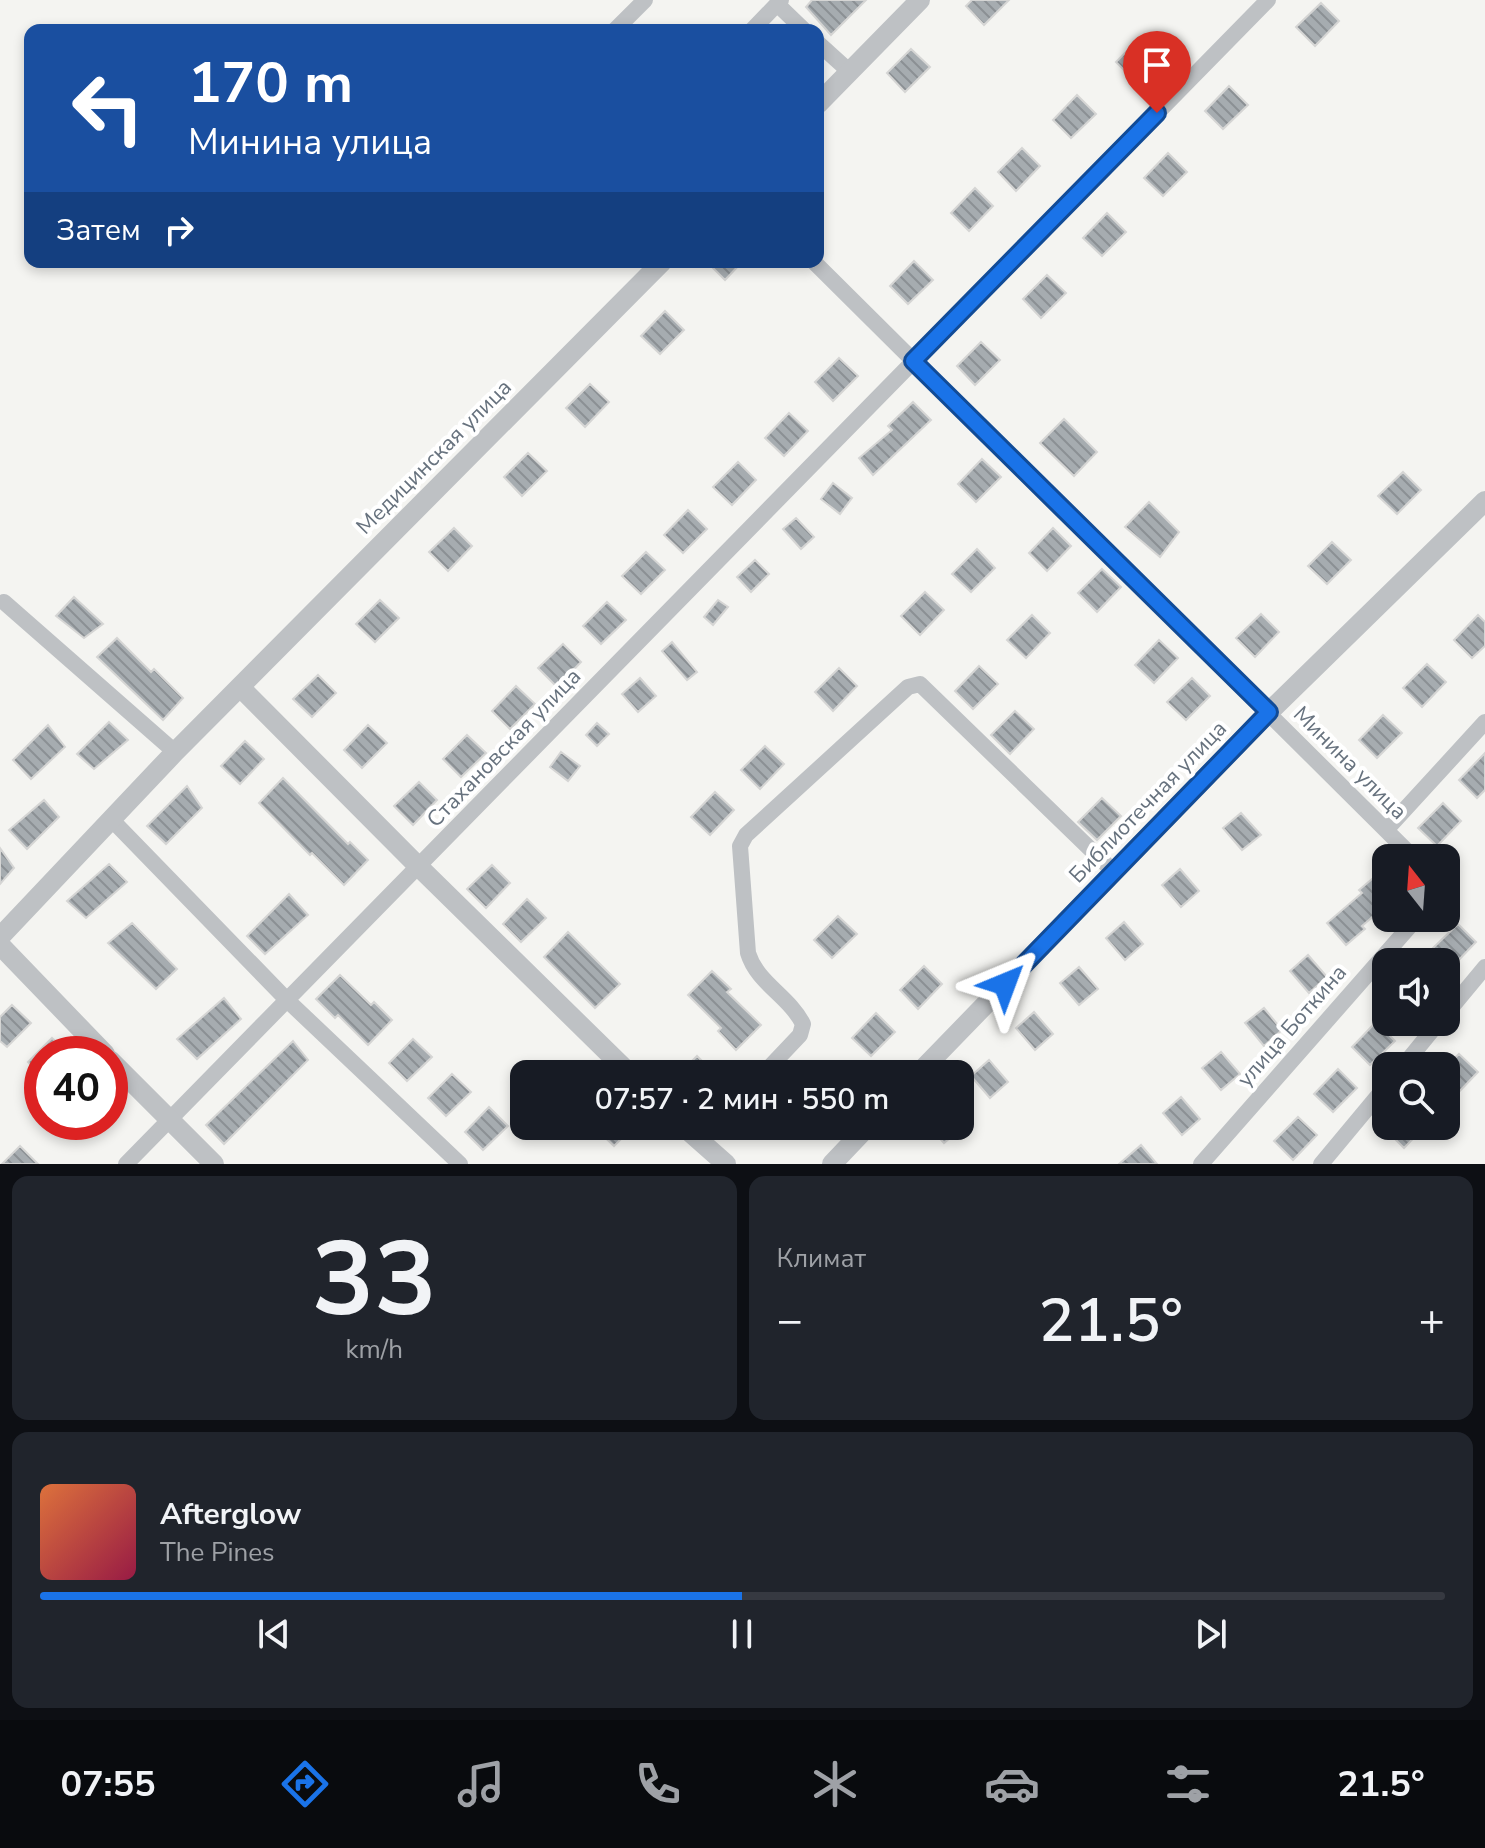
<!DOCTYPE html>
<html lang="ru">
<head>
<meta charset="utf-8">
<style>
  :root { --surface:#171b24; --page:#20242c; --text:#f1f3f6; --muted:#9ea1a6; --line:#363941; --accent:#1a73e8 }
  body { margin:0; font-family:"Nunito Sans",sans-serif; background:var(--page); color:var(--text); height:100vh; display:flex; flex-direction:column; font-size:30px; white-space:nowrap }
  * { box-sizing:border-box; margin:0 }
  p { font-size:26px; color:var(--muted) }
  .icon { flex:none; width:44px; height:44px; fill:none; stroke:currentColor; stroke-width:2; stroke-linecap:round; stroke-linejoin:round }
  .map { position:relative; height:1164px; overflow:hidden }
  .panel { display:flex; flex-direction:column; gap:12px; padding:12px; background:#0d0f14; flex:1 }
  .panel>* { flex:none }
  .banner { position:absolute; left:24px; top:24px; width:800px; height:244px; border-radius:16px; box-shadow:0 4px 12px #0003; background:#1a4fa0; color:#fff; overflow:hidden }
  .needle { width:52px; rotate:343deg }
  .controls { position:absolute; left:1372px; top:844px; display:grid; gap:16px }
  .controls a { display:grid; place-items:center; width:88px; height:88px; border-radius:16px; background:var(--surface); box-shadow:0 4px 12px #0003; font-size:40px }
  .speed { position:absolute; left:24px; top:1036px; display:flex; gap:16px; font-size:40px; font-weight:700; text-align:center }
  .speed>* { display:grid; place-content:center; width:104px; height:104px; border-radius:50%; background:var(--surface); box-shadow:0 4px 12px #0003; line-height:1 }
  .speed .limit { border:12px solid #d22; background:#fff; color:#111 }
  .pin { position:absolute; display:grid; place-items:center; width:68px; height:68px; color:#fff; margin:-82px -34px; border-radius:50% 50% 50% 0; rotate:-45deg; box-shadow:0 0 8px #0007 }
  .pin .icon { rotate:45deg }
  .me { position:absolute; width:88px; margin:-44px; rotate:44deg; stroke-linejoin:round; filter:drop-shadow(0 0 6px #0008) }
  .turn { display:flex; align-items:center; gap:28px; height:168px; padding:0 32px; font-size:36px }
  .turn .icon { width:104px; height:104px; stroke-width:2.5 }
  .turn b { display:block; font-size:56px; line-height:68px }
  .then { display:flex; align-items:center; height:76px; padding:0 32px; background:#0003; gap:16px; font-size:30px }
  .big { font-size:60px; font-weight:600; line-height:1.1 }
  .panel .widget { flex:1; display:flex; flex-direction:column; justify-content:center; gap:12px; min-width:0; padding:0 28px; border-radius:16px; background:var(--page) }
  .panel .dial { align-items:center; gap:0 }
  .dial b { font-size:104px; line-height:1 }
  .song { display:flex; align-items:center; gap:24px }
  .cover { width:96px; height:96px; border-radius:12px; background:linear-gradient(135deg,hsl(20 70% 55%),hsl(340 70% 35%)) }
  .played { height:8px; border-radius:4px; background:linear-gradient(90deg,var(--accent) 50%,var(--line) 50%) }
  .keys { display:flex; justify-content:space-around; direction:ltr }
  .heat { display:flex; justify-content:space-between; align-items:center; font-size:44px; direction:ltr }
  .panel .tiles { flex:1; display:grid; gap:12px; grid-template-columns:1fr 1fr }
  .widget:last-child { grid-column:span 2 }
  .trip { position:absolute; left:510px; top:1060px; width:464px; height:80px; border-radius:16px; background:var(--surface); box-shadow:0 4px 12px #0003; font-weight:600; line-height:80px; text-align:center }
  .tabs { display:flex; height:128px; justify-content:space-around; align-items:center; background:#090b0e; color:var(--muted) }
  .tabs .icon { width:56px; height:56px }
  .tabs .on { color:var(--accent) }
  .tabs b { font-size:36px; color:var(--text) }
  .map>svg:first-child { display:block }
  .building { fill:url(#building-back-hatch); stroke:#d5d5d4; stroke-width:2 }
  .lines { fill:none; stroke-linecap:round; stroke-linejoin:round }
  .minor { stroke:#bec1c4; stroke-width:16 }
  .tertiary { stroke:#bec1c4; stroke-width:20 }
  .route-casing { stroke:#114b97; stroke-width:20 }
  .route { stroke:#1a73e8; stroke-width:14 }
  .labels { text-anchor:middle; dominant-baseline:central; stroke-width:8; stroke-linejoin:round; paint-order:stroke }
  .street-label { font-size:22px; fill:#67727e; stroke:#fff }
</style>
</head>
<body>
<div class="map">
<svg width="1485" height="1164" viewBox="0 0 1485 1164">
  <defs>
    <pattern id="building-back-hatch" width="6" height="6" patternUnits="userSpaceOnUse" patternTransform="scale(2)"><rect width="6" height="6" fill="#a6acb0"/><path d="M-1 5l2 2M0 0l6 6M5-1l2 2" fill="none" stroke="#8b9094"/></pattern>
  </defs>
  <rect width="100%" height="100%" fill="#f4f4f1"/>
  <path class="building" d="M812 0H866L831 35 806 7Z
    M972 0H1009L984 25 966 6Z
    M1321 3 1339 21 1315 46 1296 27Z
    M1140 38 1159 56 1135 81 1116 62Z
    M911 49 930 67 905 92 887 73Z
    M1229 86 1248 105 1223 129 1205 111Z
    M1077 95 1096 114 1071 138 1053 120Z
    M1022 148 1040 166 1016 191 998 172Z
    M1168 153 1187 172 1163 196 1144 178Z
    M975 188 993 206 969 231 951 213Z
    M1107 213 1126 232 1102 256 1083 238Z
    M914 261 933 280 908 304 890 286Z
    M707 262H742L725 280Z
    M1047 275 1066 293 1041 318 1023 299Z
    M665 311 684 330 660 354 641 336Z
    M981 342 1000 360 975 385 957 366Z
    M839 358 858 376 833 401 815 382Z
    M590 384 609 402 585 427 566 408Z
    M913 402 931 420 873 475 859 458 892 430 888 426Z
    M789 413 808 431 784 456 765 438Z
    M1064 419 1097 452 1074 476 1040 443Z
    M528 453 547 471 522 496 504 477Z
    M982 459 1001 477 976 502 958 484Z
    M738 462 756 480 732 505 713 487Z
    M1403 472 1421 490 1397 514 1378 496Z
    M833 483 852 498 840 514 821 499Z
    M1149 502 1179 532 1160 557 1125 527Z
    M688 510 707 529 683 553 664 535Z
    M796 518 814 537 801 549 783 529Z
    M454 528 472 546 448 571 429 552Z
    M1053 528 1071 546 1047 571 1029 553Z
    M1332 542 1351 560 1327 584 1308 566Z
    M977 549 995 568 971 592 952 574Z
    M646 552 665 570 641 594 622 576Z
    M755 560 769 574 751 592 737 577Z
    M1102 569 1121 587 1097 612 1078 593Z
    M925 592 944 610 920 635 901 616Z
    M74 597 103 624 84 638 56 616Z
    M380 600 399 618 375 642 356 624Z
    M718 600 728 607 713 625 704 617Z
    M607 602 626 620 601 644 583 626Z
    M1261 614 1279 632 1255 657 1236 638Z
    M1032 615 1050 633 1026 658 1007 640Z
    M1478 615 1485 622V646L1472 658 1454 640Z
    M117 638 151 672 154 669 183 698 163 720 97 657Z
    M1159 640 1178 658 1154 683 1135 665Z
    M672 642 697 672 687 680 662 651Z
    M563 644 581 662 557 687 538 668Z
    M1427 664 1446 682 1422 707 1403 688Z
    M979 666 998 684 973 709 955 691Z
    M839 668 857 686 833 711 815 692Z
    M318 675 336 693 312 717 293 699Z
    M640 678 656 696 638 712 622 694Z
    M1192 678 1210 696 1186 720 1167 702Z
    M516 686 535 704 510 729 492 711Z
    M1015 711 1034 729 1010 754 991 735Z
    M1383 715 1402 733 1377 758 1359 740Z
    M109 722 128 740 94 769 77 754Z
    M597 723 609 734 597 746 586 735Z
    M48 725 65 747 31 779 13 760Z
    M368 725 387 743 362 768 344 750Z
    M467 735 486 753 461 777 443 759Z
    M245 741 264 759 240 784 221 766Z
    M765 746 784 764 760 789 741 770Z
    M561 752 580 766 568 781 550 767Z
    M1485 753V790L1477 798 1459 780Z
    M283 778 348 844 350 842 368 860 344 885 312 853 310 855 259 803Z
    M419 782 437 800 413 825 394 806Z
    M187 786 202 808 166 844 147 826Z
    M715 792 734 810 710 835 691 817Z
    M1102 798 1121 816 1097 840 1078 822Z
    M44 800 59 817 27 849 9 830Z
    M1443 803 1461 821 1437 846 1418 828Z
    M1241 813 1261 835 1242 850 1223 828Z
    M0 848 14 868 0 884Z
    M109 864 127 882 86 918 67 901Z
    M492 865 510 883 486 908 467 889Z
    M1180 869 1199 891 1181 907 1162 885Z
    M1378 874 1386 884V905L1362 926 1365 929 1346 945 1327 923 1362 893 1359 890Z
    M289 894 308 915 265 954 247 936Z
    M527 899 546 918 521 942 503 924Z
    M838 916 857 934 832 958 814 940Z
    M1124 922 1143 944 1125 960 1106 938Z
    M132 923 177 969 156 989 108 943Z
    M1458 924 1476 942 1452 967 1433 948Z
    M568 932 620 984 595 1008 544 957Z
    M1308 955 1327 977 1309 993 1290 971Z
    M924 966 942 984 918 1009 900 990Z
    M1079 967 1098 989 1079 1005 1060 983Z
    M712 971 731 989 727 992 761 1025 736 1050 718 1031 721 1028 688 995Z
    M340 975 371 1005 374 1002 392 1020 368 1045 338 1015 335 1018 316 999Z
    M224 998 241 1019 197 1059 177 1039Z
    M12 1005 31 1023 7 1047 0 1041V1017Z
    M1264 1008 1282 1030 1264 1046 1245 1023Z
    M1034 1012 1053 1034 1035 1050 1016 1028Z
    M876 1013 895 1032 871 1056 852 1038Z
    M1376 1022 1395 1041 1370 1065 1352 1047Z
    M52 1038 69 1054H42V1076L28 1062Z
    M413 1039 432 1057 407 1081 389 1063Z
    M293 1041 308 1060 224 1144 206 1125Z
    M1221 1052 1240 1074 1221 1090 1202 1068Z
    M1459 1054 1478 1072 1454 1097 1446 1089V1067Z
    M697 1056 715 1074H679Z
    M989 1060 1008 1082 990 1098 971 1076Z
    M1338 1069 1357 1088 1333 1112 1314 1094Z
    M452 1074 471 1092 446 1116 428 1098Z
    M1181 1097 1200 1119 1182 1135 1163 1113Z
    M489 1107 508 1126 483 1150 465 1132Z
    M1298 1117 1317 1135 1293 1160 1274 1141Z
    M593 1126H634L614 1146Z
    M929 1126H964L944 1143Z
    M1382 1126H1425L1404 1148Z
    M1141 1145 1157 1164H1119Z
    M20 1146 38 1164H2Z"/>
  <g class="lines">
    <path class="minor" d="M777 4 804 30
      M615 30 645 0
      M752 30 781 0
      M818 43 850 72
      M814 262 1414 858
      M4 602 175 752
      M112 820 287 1000 460 1164
      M1386 830 1485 722
      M1446 1014 1485 967
      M1403 1066 1439 1022
      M763 1074 800 1035 803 1024C789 996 757 983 748 953L740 846 746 835 908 687 920 684 1114 872
      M699 1141 714 1126
      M126 1164 1268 0
      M1201 1164 1417 918
      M1321 1164 1386 1086"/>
    <path class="tertiary" d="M818 104 920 0
      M240 687 419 867 630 1074
      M0 937 175 752 662 262
      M0 945 105 1054
      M110 1060 214 1164
      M918 1074 1269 712 1485 501
      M683 1126 726 1164
      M832 1164 868 1126"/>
  </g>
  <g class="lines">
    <defs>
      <path id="route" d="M1005 984 1269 712 913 361 1157 113"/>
    </defs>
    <use href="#route" class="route-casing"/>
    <use href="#route" class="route"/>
  </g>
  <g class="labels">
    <g class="street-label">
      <text transform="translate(434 457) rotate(-45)">Медицинская улица</text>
      <text transform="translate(504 748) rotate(-46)">Стахановская улица</text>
      <text transform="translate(1350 763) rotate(45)">Минина улица</text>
      <text transform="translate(1148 802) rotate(-46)">Библиотечная улица</text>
      <text transform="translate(1292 1026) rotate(-49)">улица Боткина</text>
    </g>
  </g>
</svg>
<div class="controls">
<a><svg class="needle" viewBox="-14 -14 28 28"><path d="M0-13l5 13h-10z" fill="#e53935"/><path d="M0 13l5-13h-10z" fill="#9ea1a6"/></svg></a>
<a><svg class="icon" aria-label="sound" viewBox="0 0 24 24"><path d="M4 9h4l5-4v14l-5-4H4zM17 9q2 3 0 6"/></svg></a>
<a><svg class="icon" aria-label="search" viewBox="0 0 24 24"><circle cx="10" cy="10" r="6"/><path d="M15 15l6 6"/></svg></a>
</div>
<div class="speed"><div class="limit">40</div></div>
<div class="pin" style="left:1157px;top:113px;background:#d93025"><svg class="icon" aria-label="arrive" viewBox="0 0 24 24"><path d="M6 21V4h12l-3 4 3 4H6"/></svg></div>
<svg class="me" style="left:1005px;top:984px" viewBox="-20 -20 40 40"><path d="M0-17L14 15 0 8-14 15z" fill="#1a73e8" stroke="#fff" stroke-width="4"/></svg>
<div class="trip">07:57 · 2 мин · 550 m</div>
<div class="banner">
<div class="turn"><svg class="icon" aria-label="left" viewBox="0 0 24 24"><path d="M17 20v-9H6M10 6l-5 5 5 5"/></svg><div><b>170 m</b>Минина улица</div></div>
<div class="then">Затем<svg class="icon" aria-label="right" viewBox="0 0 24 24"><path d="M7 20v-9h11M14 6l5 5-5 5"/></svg></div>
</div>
</div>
<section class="panel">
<div class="tiles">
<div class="widget dial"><b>33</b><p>km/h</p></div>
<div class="widget"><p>Климат</p>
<div class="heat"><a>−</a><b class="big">21.5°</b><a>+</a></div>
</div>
<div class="widget">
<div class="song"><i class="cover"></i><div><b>Afterglow</b><p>The Pines</p></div></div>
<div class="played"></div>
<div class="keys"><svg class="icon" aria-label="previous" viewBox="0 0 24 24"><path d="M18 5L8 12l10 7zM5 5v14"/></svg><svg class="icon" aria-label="pause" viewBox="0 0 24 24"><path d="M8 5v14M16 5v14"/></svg><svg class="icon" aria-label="next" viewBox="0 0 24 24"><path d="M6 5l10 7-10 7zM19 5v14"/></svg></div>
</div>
</div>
</section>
<nav class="tabs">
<b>07:55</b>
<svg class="icon on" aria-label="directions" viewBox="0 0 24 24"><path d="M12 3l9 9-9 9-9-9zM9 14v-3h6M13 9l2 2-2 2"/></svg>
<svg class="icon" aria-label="music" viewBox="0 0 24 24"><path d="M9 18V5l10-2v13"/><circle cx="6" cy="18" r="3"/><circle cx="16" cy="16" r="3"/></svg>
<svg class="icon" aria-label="phone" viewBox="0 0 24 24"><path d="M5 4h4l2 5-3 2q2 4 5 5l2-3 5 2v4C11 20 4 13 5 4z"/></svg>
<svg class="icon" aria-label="climate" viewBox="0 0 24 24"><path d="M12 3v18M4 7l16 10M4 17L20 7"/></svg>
<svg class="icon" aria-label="car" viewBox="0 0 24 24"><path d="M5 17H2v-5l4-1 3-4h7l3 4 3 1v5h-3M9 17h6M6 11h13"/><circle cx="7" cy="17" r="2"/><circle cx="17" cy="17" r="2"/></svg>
<svg class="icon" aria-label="filters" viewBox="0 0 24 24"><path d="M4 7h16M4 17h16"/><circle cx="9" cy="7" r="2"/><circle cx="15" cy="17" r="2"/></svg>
<b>21.5°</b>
</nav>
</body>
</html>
